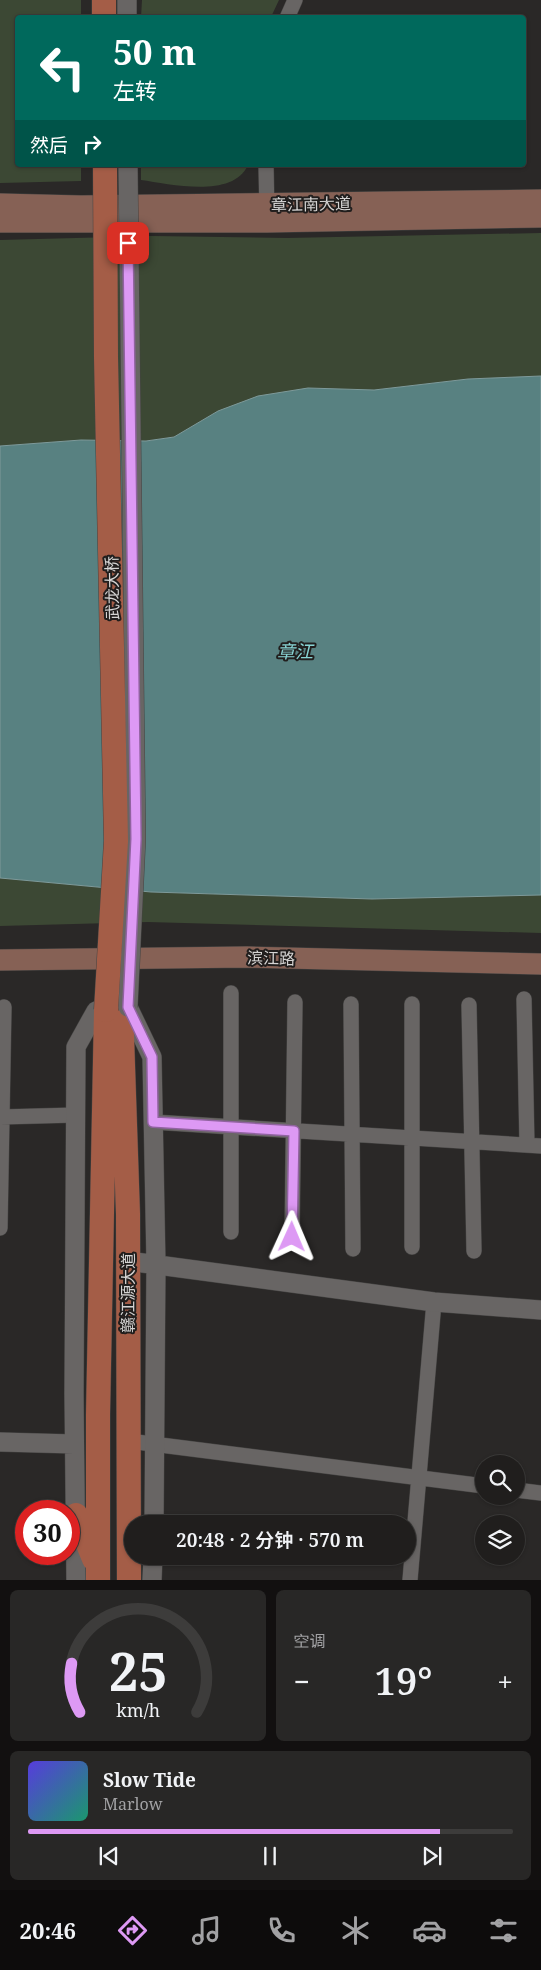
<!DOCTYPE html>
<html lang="zh">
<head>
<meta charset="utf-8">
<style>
  :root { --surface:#201e1d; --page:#282726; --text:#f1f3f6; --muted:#a2a2a4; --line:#3d3c3b; --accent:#dd99f4 }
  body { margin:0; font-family:"Noto Serif","Noto Sans SC",serif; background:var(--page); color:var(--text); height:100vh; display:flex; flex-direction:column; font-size:19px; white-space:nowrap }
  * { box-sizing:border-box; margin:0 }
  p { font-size:16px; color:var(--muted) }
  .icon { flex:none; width:28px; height:28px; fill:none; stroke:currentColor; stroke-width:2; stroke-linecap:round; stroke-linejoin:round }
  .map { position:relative; height:1580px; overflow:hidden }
  .details { display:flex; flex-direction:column; gap:10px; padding:10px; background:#121010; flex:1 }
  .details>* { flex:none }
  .guide { position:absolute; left:15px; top:15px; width:511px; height:152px; border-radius:5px; box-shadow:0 1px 4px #0004,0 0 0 1px var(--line); background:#00695c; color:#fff; overflow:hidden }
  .fabs { position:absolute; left:475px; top:1455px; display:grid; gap:10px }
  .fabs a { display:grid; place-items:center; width:50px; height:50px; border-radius:50%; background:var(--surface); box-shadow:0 1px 4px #0004,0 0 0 1px var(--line); font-size:25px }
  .speed { position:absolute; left:15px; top:1500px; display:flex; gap:10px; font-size:25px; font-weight:700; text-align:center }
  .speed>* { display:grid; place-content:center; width:65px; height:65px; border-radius:50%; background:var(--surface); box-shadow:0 1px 4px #0004,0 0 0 1px var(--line); line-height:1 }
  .speed .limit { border:8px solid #d22; background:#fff; color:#111 }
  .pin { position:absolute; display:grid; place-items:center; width:42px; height:42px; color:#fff; margin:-21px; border-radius:10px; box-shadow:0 2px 8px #0006 }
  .me { position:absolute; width:55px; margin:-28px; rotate:1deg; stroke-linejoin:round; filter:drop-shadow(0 0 4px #0008) }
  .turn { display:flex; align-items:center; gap:18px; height:105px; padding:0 15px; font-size:22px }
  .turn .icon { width:65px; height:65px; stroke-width:2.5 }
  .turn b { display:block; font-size:35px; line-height:42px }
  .then { display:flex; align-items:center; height:48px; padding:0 15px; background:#0003; gap:10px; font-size:19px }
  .big { font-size:38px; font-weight:600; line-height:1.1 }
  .details .tile { flex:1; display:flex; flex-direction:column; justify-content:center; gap:8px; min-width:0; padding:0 18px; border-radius:8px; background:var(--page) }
  .details .dial { align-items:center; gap:0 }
  .dial svg { height:130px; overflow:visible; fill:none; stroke:var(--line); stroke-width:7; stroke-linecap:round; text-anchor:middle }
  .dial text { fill:var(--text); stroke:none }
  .song { display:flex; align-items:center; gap:15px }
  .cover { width:60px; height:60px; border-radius:8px; background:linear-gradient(135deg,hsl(250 70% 55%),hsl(160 70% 35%)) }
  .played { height:5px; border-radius:2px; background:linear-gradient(90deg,var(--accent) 85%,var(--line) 85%) }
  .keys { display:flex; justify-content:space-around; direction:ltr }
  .heat { display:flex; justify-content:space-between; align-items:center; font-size:28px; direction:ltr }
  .details .tiles { flex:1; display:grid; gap:10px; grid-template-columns:1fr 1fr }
  .tile:last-child { grid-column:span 2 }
  .trip { position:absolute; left:124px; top:1515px; width:292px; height:50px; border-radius:25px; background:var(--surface); box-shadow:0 1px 4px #0004,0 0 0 1px var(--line); font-weight:600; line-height:50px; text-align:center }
  .dock { display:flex; height:80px; justify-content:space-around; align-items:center; background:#0d0c0c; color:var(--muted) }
  .dock .icon { width:35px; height:35px }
  .dock .on { color:var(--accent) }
  .dock b { font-size:22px; color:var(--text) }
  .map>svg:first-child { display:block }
  .green { fill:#3c4834 }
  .water { fill:#588181; stroke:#7e9a9a }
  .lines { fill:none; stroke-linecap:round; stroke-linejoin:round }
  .minor-casing { stroke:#454443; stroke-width:16 }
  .tertiary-casing { stroke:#454443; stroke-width:20 }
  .secondary-casing { stroke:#454443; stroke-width:22 }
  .primary-casing { stroke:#454443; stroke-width:25 }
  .minor { stroke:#686564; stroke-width:15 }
  .tertiary { stroke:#686564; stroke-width:19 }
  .secondary { stroke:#866155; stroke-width:21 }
  .primary { stroke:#a45d47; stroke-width:24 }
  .tertiary-bridge-casing { stroke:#454443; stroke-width:20; stroke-linecap:butt }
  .primary-bridge-casing { stroke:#454443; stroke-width:25; stroke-linecap:butt }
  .tertiary-bridge { stroke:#686564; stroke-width:19 }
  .primary-bridge { stroke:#a45d47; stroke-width:24 }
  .route-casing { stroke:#90639f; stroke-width:12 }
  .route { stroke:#dd99f4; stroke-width:9 }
  .labels { text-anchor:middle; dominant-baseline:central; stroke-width:4; stroke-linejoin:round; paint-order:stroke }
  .street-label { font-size:16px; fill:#d5d4d3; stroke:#211e1d }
  .water-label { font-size:18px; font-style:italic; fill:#88d4d4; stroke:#211e1d }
</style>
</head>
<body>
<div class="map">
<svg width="541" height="1580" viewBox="0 0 541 1580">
  <rect width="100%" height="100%" fill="#2a2827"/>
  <path class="green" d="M0 0H81V17L18 18V165H81V181L0 183Z
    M142 0H279L271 17 141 18Z
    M141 165H248C233 199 170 184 141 180Z
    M541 233V376L468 379 373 390 308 388 218 411 174 437 146 441 81 440 0 446V240L152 236 287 238Z
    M0 878 151 892 372 899 541 895V933L148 922 0 926Z"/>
  <path class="water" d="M541 376V895L372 899 151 892 0 878V446L81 440 146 441 174 437 218 411 258 396 308 388 374 390 468 379Z"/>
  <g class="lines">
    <defs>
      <path id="minor" d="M287 18 295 0
        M266 165 267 213
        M231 993V1232
        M524 999 527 1145
        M351 1004 353 1249
        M412 1004V1247
        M469 1005 474 1251
        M0 1117 76 1115
        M153 1122 541 1146
        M0 1228 4 1007
        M292 1237 295 1002
        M129 1441 484 1486
        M516 1490 541 1493
        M410 1580 434 1302"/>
      <path id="tertiary" d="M127 18V0
        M128 1007 152 1057 156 1264 154 1524
        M128 1261 434 1302 541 1310
        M0 1442 74 1444
        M76 1580 74 1394 76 1047 96 1011
        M152 1580 153 1556"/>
      <path id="secondary" d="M0 204 81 206 541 200
        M0 222H267L541 217
        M0 960 247 957 541 964"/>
      <path id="primary" d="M104 0V18
        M121 1006 128 1214 129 1580
        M76 1515 94 1559
        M98 1580V1415L106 1010"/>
    </defs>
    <use href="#minor" class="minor-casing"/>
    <use href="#tertiary" class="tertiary-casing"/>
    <use href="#secondary" class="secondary-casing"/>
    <use href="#primary" class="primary-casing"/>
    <use href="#minor" class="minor"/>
    <use href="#tertiary" class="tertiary"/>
    <use href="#secondary" class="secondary"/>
    <use href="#primary" class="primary"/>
    <defs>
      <path id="tertiary-bridge" d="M128 165 136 839 128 1007"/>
      <path id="primary-bridge" d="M105 165 106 357 116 841 106 1010"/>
    </defs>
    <use href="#tertiary-bridge" class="tertiary-bridge-casing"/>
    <use href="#primary-bridge" class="primary-bridge-casing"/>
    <use href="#tertiary-bridge" class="tertiary-bridge"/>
    <use href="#primary-bridge" class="primary-bridge"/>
  </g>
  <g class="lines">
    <defs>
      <path id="route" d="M128 243 136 839 128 1007 152 1057 153 1122 294 1131 292 1237"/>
    </defs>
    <use href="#route" class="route-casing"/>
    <use href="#route" class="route"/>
  </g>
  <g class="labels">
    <g class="street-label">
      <text transform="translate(311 204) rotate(-1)">章江南大道</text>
      <text transform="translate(112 588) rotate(-91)">武龙大桥</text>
      <text transform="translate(271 958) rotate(1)">滨江路</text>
      <text transform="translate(128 1293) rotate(-90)">赣江源大道</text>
    </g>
    <g class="water-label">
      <text x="295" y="651">章江</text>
    </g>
  </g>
</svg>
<div class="fabs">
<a><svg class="icon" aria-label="search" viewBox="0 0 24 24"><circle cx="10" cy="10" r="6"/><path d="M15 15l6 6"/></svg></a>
<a><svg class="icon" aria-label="layers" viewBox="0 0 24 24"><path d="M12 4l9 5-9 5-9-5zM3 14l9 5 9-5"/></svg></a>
</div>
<div class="speed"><div class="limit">30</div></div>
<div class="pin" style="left:128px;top:243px;background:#d93025"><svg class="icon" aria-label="arrive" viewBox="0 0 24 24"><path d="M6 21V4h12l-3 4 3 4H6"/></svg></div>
<svg class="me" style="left:292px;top:1237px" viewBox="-20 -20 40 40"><path d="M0-17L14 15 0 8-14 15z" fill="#dd99f4" stroke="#fff" stroke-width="4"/></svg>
<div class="trip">20:48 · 2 分钟 · 570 m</div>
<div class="guide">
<div class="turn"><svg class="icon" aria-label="left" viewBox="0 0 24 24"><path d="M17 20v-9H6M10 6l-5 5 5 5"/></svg><div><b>50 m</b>左转</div></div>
<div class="then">然后<svg class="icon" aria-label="right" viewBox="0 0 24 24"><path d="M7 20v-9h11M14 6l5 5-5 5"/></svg></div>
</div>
</div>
<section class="details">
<div class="tiles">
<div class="tile dial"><svg viewBox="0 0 100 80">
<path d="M14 69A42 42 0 1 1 86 69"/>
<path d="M14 69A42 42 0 0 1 9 39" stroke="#dd99f4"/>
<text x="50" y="56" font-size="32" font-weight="700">25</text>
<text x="50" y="72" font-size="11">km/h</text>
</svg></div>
<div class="tile"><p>空调</p>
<div class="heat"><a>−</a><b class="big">19°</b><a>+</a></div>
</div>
<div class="tile">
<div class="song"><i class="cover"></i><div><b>Slow Tide</b><p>Marlow</p></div></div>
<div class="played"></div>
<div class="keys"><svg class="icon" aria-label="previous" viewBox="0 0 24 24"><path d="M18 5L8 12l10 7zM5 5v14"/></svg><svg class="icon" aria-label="pause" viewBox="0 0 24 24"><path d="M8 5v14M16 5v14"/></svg><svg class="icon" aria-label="next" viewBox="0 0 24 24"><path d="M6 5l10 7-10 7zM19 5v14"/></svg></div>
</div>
</div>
</section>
<nav class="dock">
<b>20:46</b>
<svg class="icon on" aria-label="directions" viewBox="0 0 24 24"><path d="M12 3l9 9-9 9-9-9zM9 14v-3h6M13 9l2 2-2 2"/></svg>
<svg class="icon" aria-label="music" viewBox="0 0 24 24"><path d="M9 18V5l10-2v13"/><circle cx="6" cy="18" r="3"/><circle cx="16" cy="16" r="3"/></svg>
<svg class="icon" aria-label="phone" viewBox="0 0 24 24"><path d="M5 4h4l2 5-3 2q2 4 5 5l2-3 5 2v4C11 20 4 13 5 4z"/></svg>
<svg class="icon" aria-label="climate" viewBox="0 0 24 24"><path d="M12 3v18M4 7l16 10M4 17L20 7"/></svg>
<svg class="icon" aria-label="car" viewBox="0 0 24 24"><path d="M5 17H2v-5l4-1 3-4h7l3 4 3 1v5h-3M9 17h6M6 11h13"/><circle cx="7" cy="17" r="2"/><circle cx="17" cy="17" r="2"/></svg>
<svg class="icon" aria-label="filters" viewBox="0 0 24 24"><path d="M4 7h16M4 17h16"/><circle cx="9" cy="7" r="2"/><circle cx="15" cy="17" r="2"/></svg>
</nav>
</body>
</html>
